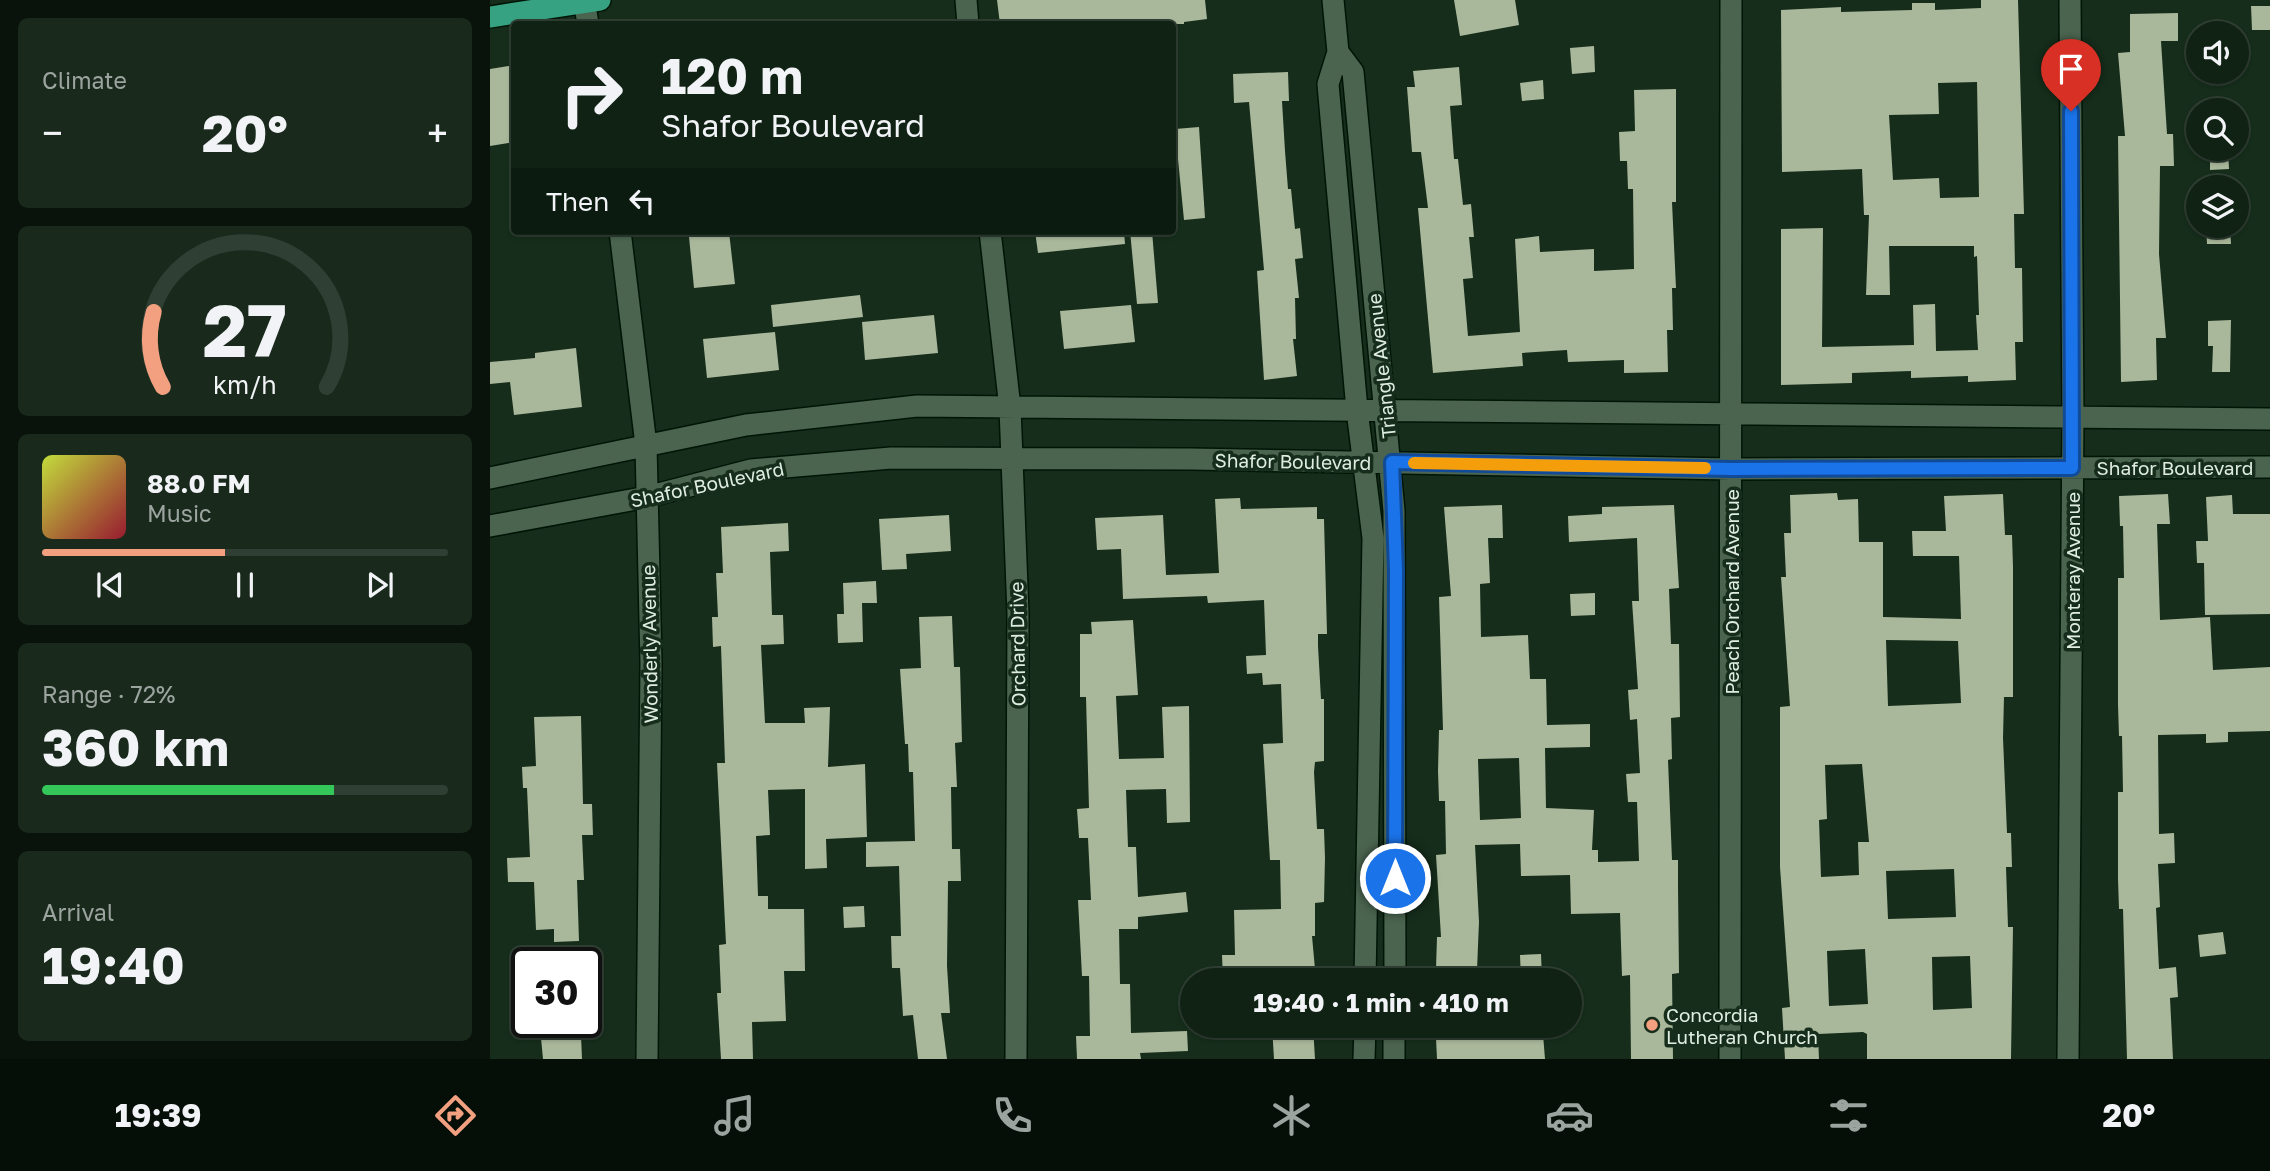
<!DOCTYPE html>
<html lang="en">
<head>
<meta charset="utf-8">
<style>
  :root { --surface:#102214; --page:#192a1d; --text:#f1f3f6; --muted:#9ca4a0; --line:#303f34; --accent:#f2a07f }
  body { margin:0; font-family:"Golos Text",sans-serif; background:var(--page); color:var(--text); height:100vh; display:flex; flex-direction:column; font-size:26px; white-space:nowrap }
  * { box-sizing:border-box; margin:0 }
  p { font-size:23px; color:var(--muted) }
  .icon { flex:none; width:38px; height:38px; fill:none; stroke:currentColor; stroke-width:2; stroke-linecap:round; stroke-linejoin:round }
  .map { position:relative; flex:1; overflow:hidden }
  .details { display:flex; flex-direction:column; gap:18px; padding:18px; background:#09130b; width:490px }
  .details>* { flex:none }
  .hud { position:absolute; left:21px; top:21px; width:665px; height:214px; border-radius:7px; box-shadow:0 2px 5px #0004,0 0 0 2px var(--line); background:#102214; color:var(--text); overflow:hidden }
  .tools { position:absolute; left:1696px; top:21px; display:grid; gap:14px }
  .tools a { display:grid; place-items:center; width:63px; height:63px; border-radius:50%; background:var(--surface); box-shadow:0 2px 5px #0004,0 0 0 2px var(--line); font-size:35px }
  .speed { position:absolute; left:21px; top:947px; display:flex; gap:14px; font-size:35px; font-weight:700; text-align:center }
  .speed>* { display:grid; place-content:center; width:91px; height:91px; border-radius:50%; background:var(--surface); box-shadow:0 2px 5px #0004,0 0 0 2px var(--line); line-height:1 }
  .speed .limit { border:4px solid #111; border-radius:10px; background:#fff; color:#111 }
  .pin { position:absolute; display:grid; place-items:center; width:60px; height:60px; color:#fff; margin:-72px -30px; border-radius:50% 50% 50% 0; rotate:-45deg; box-shadow:0 0 7px #0007 }
  .pin .icon { rotate:45deg }
  .me { position:absolute; width:77px; margin:-38px; rotate:0deg; stroke-linejoin:round; filter:drop-shadow(0 0 5px #0008) }
  .turn { display:flex; align-items:center; gap:24px; height:147px; padding:0 35px; font-size:32px }
  .turn .icon { width:91px; height:91px; stroke-width:2.5 }
  .turn b { display:block; font-size:49px; line-height:60px }
  .then { display:flex; align-items:center; height:66px; padding:0 35px; background:#0003; gap:14px; font-size:26px }
  .big { font-size:52px; font-weight:700; line-height:1.1 }
  .details .widget { flex:1; display:flex; flex-direction:column; justify-content:center; gap:10px; min-width:0; padding:0 24px; border-radius:10px; background:var(--page) }
  .details .dial { align-items:center; gap:0 }
  .dial svg { height:182px; overflow:visible; fill:none; stroke:var(--line); stroke-width:7; stroke-linecap:round; text-anchor:middle }
  .dial text { fill:var(--text); stroke:none }
  .song { display:flex; align-items:center; gap:21px }
  .cover { width:84px; height:84px; border-radius:10px; background:linear-gradient(135deg,hsl(70 70% 55%),hsl(350 70% 35%)) }
  .played { height:7px; border-radius:4px; background:linear-gradient(90deg,var(--accent) 45%,var(--line) 45%) }
  .keys { display:flex; justify-content:space-around; direction:ltr }
  .heat { display:flex; justify-content:space-between; align-items:center; font-size:38px; direction:ltr }
  .charge { height:10px; border-radius:5px; background:linear-gradient(90deg,#34c759 72%,var(--line) 0) }
  .trip { position:absolute; left:690px; top:968px; width:402px; height:70px; border-radius:35px; background:var(--surface); box-shadow:0 2px 5px #0004,0 0 0 2px var(--line); font-weight:700; line-height:70px; text-align:center }
  .menu { display:flex; height:112px; justify-content:space-around; align-items:center; background:#060e08; color:var(--muted) }
  .menu .icon { width:49px; height:49px }
  .menu .active { color:var(--accent) }
  .menu b { font-size:32px; color:var(--text) }
  main { display:flex; flex:1; min-height:0 }
  .map>svg:first-child { display:block }
  .building { fill:#a9b79a; fill-rule:evenodd }
  .lines { fill:none; stroke-linecap:round; stroke-linejoin:round }
  .street-casing { stroke:#011506; stroke-width:24 }
  .primary-casing { stroke:#011506; stroke-width:24 }
  .street { stroke:#4a644f; stroke-width:21 }
  .primary { stroke:#36a282; stroke-width:21 }
  .route-casing { stroke:#114b97; stroke-width:18 }
  .route { stroke:#1a73e8; stroke-width:12 }
  .slow { stroke:#f59e0b; stroke-width:12 }
  .poi-dot { fill:#f2a07f; stroke:#162d1b; stroke-width:2.5 }
  .labels { text-anchor:middle; dominant-baseline:central; stroke-width:7; stroke-linejoin:round; paint-order:stroke }
  .street-label { font-size:19px; fill:#deede0; stroke:#162d1b }
  .poi-label { font-size:19px; fill:#deede0; stroke:#162d1b; text-anchor:start }
</style>
</head>
<body>
<main>
<section class="details">
<div class="widget"><p>Climate</p>
<div class="heat"><a>−</a><b class="big">20°</b><a>+</a></div>
</div>
<div class="widget dial"><svg viewBox="0 0 100 80">
<path d="M14 69A42 42 0 1 1 86 69"/>
<path d="M14 69A42 42 0 0 1 10 36" stroke="#f2a07f"/>
<text x="50" y="56" font-size="32" font-weight="700">27</text>
<text x="50" y="72" font-size="11">km/h</text>
</svg></div>
<div class="widget">
<div class="song"><i class="cover"></i><div><b>88.0 FM</b><p>Music</p></div></div>
<div class="played"></div>
<div class="keys"><svg class="icon" aria-label="previous" viewBox="0 0 24 24"><path d="M18 5L8 12l10 7zM5 5v14"/></svg><svg class="icon" aria-label="pause" viewBox="0 0 24 24"><path d="M8 5v14M16 5v14"/></svg><svg class="icon" aria-label="next" viewBox="0 0 24 24"><path d="M6 5l10 7-10 7zM19 5v14"/></svg></div>
</div>
<div class="widget"><p>Range · 72%</p><b class="big">360 km</b><div class="charge"></div></div>
<div class="widget"><p>Arrival</p><b class="big">19:40</b></div>
</section>
<div class="map">
<svg width="1780" height="1059" viewBox="0 0 1780 1059">
  <rect width="100%" height="100%" fill="#162d1b"/>
  <path class="building" d="M507 0H715L717 19 694 22V24H510Z
    M964 0H1025L1029 25 970 36Z
    M1491 0H1528L1534 214H1524L1525 268H1532L1533 342H1525L1526 380 1478 382V376L1421 378V371L1362 373V383L1291 385V229L1333 228 1332 347 1424 345 1423 305 1445 304 1446 351 1488 350 1486 315H1489L1487 256 1484 257V246H1399L1400 295H1376L1379 215H1374L1372 169 1292 172 1291 10 1351 7V12L1422 10V3H1445V10L1491 8ZM1487 82 1489 197 1450 198 1449 178 1403 180 1399 115 1449 114 1448 83Z
    M1761 6H1780V30H1762Z
    M1688 13V41H1671L1677 134H1683L1684 166H1670L1669 254 1676 338H1666L1667 380 1631 382 1628 136H1635L1628 53 1640 52V14Z
    M1104 46 1105 72 1082 74 1080 48Z
    M24 65V142L0 146V69Z
    M969 67 972 105 960 106 964 159H968L973 205 981 204 984 237H979L983 278 973 279 978 336 1030 332 1025 239 1049 236 1050 252 1104 249V271L1144 269 1143 189H1138L1137 161H1130L1129 132 1145 131 1144 90 1186 89V202H1182L1186 288H1182L1183 330H1177L1178 372 1134 373V360L1078 362 1077 350 1032 353 1033 366 943 373 928 208H938L931 152H922L917 87H925L923 71Z
    M798 72 799 101H792L795 151 798 189H801L805 229 810 228 813 258 805 259 809 298H805L806 339H803L807 376 774 380 767 271 774 270 759 102 744 103 743 74Z
    M1053 80 1054 99 1032 101 1030 83Z
    M709 127 715 218 694 220 685 129Z
    M1738 149 1739 169 1720 170V150Z
    M1716 226H1740L1741 244H1717Z
    M545 231H634L635 244 548 253Z
    M640 231H662L668 303 647 304Z
    M239 232 245 284 204 288 199 237Z
    M370 295 373 317 283 327 281 305Z
    M641 305 645 342 574 349 570 311Z
    M444 315 448 353 375 360 372 322Z
    M1741 320 1740 372H1722L1723 346H1718V321Z
    M285 332 289 370 217 378 213 339Z
    M86 348 92 407 24 415 20 382 0 384V362L45 358V353Z
    M1347 493 1348 500 1368 499 1369 542H1393V617L1471 619 1469 556H1423L1422 531H1456L1454 496 1513 494 1515 535H1522L1523 567V697H1514L1513 738 1517 833H1521L1522 867H1516L1518 927H1523L1521 1059H1377V1034L1373 1032 1328 1034 1329 1059H1295L1292 1008 1300 1007 1290 867V707L1300 706 1291 577H1296L1294 533H1301L1300 495ZM1396 640 1468 641 1471 703 1398 706ZM1372 764 1379 842H1368L1369 875 1331 877 1329 820 1337 819 1335 765ZM1464 869 1466 917 1398 919 1396 871ZM1375 949 1378 1004 1339 1006 1337 951ZM1480 956 1482 1008 1443 1010 1442 957Z
    M1678 494 1680 524H1667L1670 620 1720 617 1723 670 1780 667V731L1738 732V742L1716 743V734L1668 735 1669 834 1684 833 1685 863 1668 864 1670 907 1666 908 1669 969 1686 967 1688 997 1680 998 1683 1059H1637L1633 909H1629L1628 879V792H1633L1632 736H1629L1628 705V578H1634L1633 526H1630L1629 496Z
    M1742 495 1743 514H1780V614L1715 615 1714 563H1707L1706 541H1718L1716 497Z
    M750 498 751 509 827 507V519H834L837 634H828V646L831 699H834V761L825 762 824 772 827 829H834L835 858 834 902 825 903V936H822L826 980H733L732 955H745L744 910 791 909 790 860H780L773 744 793 743 791 684 773 685 772 673 757 674 756 656 776 655 774 600 718 603 717 596 633 599 631 549 607 550 605 518 673 515 676 575 729 573 725 499Z
    M1012 505 1013 538H998L1000 583 990 584 991 637 1038 635 1040 679H1056L1057 725 1100 724V747L1055 748 1056 808 1104 810 1102 850H1108V862L1149 861 1147 802H1138L1136 774 1150 773 1147 719 1140 720 1138 690 1148 689 1142 601H1149L1147 538 1079 542 1078 516 1112 514V507L1184 505 1189 588 1179 589 1181 644H1189L1190 717 1181 718 1182 759 1178 760 1182 860H1188V887L1189 973 1182 974 1183 1059H1141L1140 975 1132 976 1130 913 1081 914 1080 875 1031 876 1030 844 985 845 989 922 987 970 946 969 947 937H951L946 855 956 854 955 801H949L948 771 949 730H953L949 597 961 596 954 507ZM1029 758 1031 818 990 820 988 759Z
    M459 515 461 551 416 554 417 569 392 570 389 519Z
    M298 523 299 551 280 552 282 615H293L294 644 271 645 275 723H315L314 708 340 707 338 767 375 764 377 837 336 839 337 868 315 869V789L278 790 280 835 266 836 268 896H278V909H314L315 971H294L296 1021 262 1022 263 1059H231L227 993H231L229 945 236 944 227 763H235L231 646 223 647 222 617H228L226 573H233L231 527Z
    M386 581 387 603H372L373 642 348 643 347 614H354L353 583Z
    M1105 593V615L1081 616 1080 594Z
    M462 616 464 667H470L472 742 465 743 467 787H461L462 849H470L471 881H458L457 966 460 1013H451L457 1059H428L423 1015 413 1016 410 968H402L401 936H411L409 866 376 867V842L425 841 423 772H419L418 744H415L410 669 431 668 429 617Z
    M643 620 648 695 626 696 629 759 674 758 672 707 699 706 700 822 677 823 676 789 636 790 638 847H646L648 897 696 892 698 912 648 917V929H629L630 984H640L641 1033 697 1031 698 1051 650 1053 651 1059H587L586 1036H600L599 976H592L588 900H601L598 838H589L587 809 599 808 596 697H590V634H602L601 622Z
    M91 716 93 804H102L103 835H92L94 880H87L89 941 64 942V929L46 930 44 882H18L17 858 40 857 37 788H33L32 767 46 766 44 717Z
    M374 906 375 927 354 928 353 907Z
    M1733 932 1736 954 1710 957 1708 935Z
    M1051 954 1052 979 1031 980 1030 955Z
    M782 1026H823L825 1059H784Z
    M1053 1034 1055 1059H947L946 1038Z
    M91 1035 92 1059H53L51 1038Z"/>
  <g class="lines">
    <defs>
      <path id="street" d="M94 0 98 24
        M476 0 478 24
        M843 0 848 52 838 84 867 410 883 538 875 980
        M848 52 863 72 904 511 905 980
        M130 231 156 445 161 664 157 1059
        M500 231 520 408 528 614 526 1059
        M0 478 256 425 427 406 1780 419
        M0 526 157 497 261 470 401 458 701 459 1241 469 1780 467
        M874 1059 875 1026
        M904 1059V1026
        M1240 1059 1241 0
        M1578 1059 1583 418 1580 0"/>
      <path id="primary" d="M0 17 110 0"/>
    </defs>
    <use href="#street" class="street-casing"/>
    <use href="#primary" class="primary-casing"/>
    <use href="#street" class="street"/>
    <use href="#primary" class="primary"/>
  </g>
  <g class="lines">
    <defs>
      <path id="route" d="M905 878 906 570 902 462 1241 469 1582 468 1581 111"/>
    </defs>
    <use href="#route" class="route-casing"/>
    <use href="#route" class="route"/>
    <path class="slow" d="M924 463 1215 468"/>
  </g>
  <circle class="poi-dot" cx="1162" cy="1025" r="7"/>
  <g class="labels">
    <g class="street-label">
      <text transform="translate(891 366) rotate(-96)">Triangle Avenue</text>
      <text transform="translate(803 461) rotate(1)">Shafor Boulevard</text>
      <text x="1685" y="467">Shafor Boulevard</text>
      <text transform="translate(217 484) rotate(-12)">Shafor Boulevard</text>
      <text transform="translate(1582 571) rotate(-90)">Monteray Avenue</text>
      <text transform="translate(1241 592) rotate(-90)">Peach Orchard Avenue</text>
      <text transform="translate(159 644) rotate(-91)">Wonderly Avenue</text>
      <text transform="translate(527 644) rotate(-91)">Orchard Drive</text>
    </g>
    <g class="poi-label">
      <text x="1176" y="1014">Concordia<tspan x="1176" dy="22">Lutheran Church</tspan></text>
    </g>
  </g>
</svg>
<div class="tools">
<a><svg class="icon" aria-label="sound" viewBox="0 0 24 24"><path d="M4 9h4l5-4v14l-5-4H4zM17 9q2 3 0 6"/></svg></a>
<a><svg class="icon" aria-label="search" viewBox="0 0 24 24"><circle cx="10" cy="10" r="6"/><path d="M15 15l6 6"/></svg></a>
<a><svg class="icon" aria-label="layers" viewBox="0 0 24 24"><path d="M12 4l9 5-9 5-9-5zM3 14l9 5 9-5"/></svg></a>
</div>
<div class="speed"><div class="limit">30</div></div>
<div class="pin" style="left:1581px;top:111px;background:#d93025"><svg class="icon" aria-label="arrive" viewBox="0 0 24 24"><path d="M6 21V4h12l-3 4 3 4H6"/></svg></div>
<svg class="me" style="left:905px;top:878px" viewBox="-20 -20 40 40"><circle r="17" fill="#1a73e8" stroke="#fff" stroke-width="3"/><path d="M0-11L8 9 0 5-8 9z" fill="#fff"/></svg>
<div class="trip">19:40 · 1 min · 410 m</div>
<div class="hud">
<div class="turn"><svg class="icon" aria-label="right" viewBox="0 0 24 24"><path d="M7 20v-9h11M14 6l5 5-5 5"/></svg><div><b>120 m</b>Shafor Boulevard</div></div>
<div class="then">Then<svg class="icon" aria-label="left" viewBox="0 0 24 24"><path d="M17 20v-9H6M10 6l-5 5 5 5"/></svg></div>
</div>
</div>
</main>
<nav class="menu">
<b>19:39</b>
<svg class="icon active" aria-label="directions" viewBox="0 0 24 24"><path d="M12 3l9 9-9 9-9-9zM9 14v-3h6M13 9l2 2-2 2"/></svg>
<svg class="icon" aria-label="music" viewBox="0 0 24 24"><path d="M9 18V5l10-2v13"/><circle cx="6" cy="18" r="3"/><circle cx="16" cy="16" r="3"/></svg>
<svg class="icon" aria-label="phone" viewBox="0 0 24 24"><path d="M5 4h4l2 5-3 2q2 4 5 5l2-3 5 2v4C11 20 4 13 5 4z"/></svg>
<svg class="icon" aria-label="climate" viewBox="0 0 24 24"><path d="M12 3v18M4 7l16 10M4 17L20 7"/></svg>
<svg class="icon" aria-label="car" viewBox="0 0 24 24"><path d="M5 17H2v-5l4-1 3-4h7l3 4 3 1v5h-3M9 17h6M6 11h13"/><circle cx="7" cy="17" r="2"/><circle cx="17" cy="17" r="2"/></svg>
<svg class="icon" aria-label="filters" viewBox="0 0 24 24"><path d="M4 7h16M4 17h16"/><circle cx="9" cy="7" r="2"/><circle cx="15" cy="17" r="2"/></svg>
<b>20°</b>
</nav>
</body>
</html>
